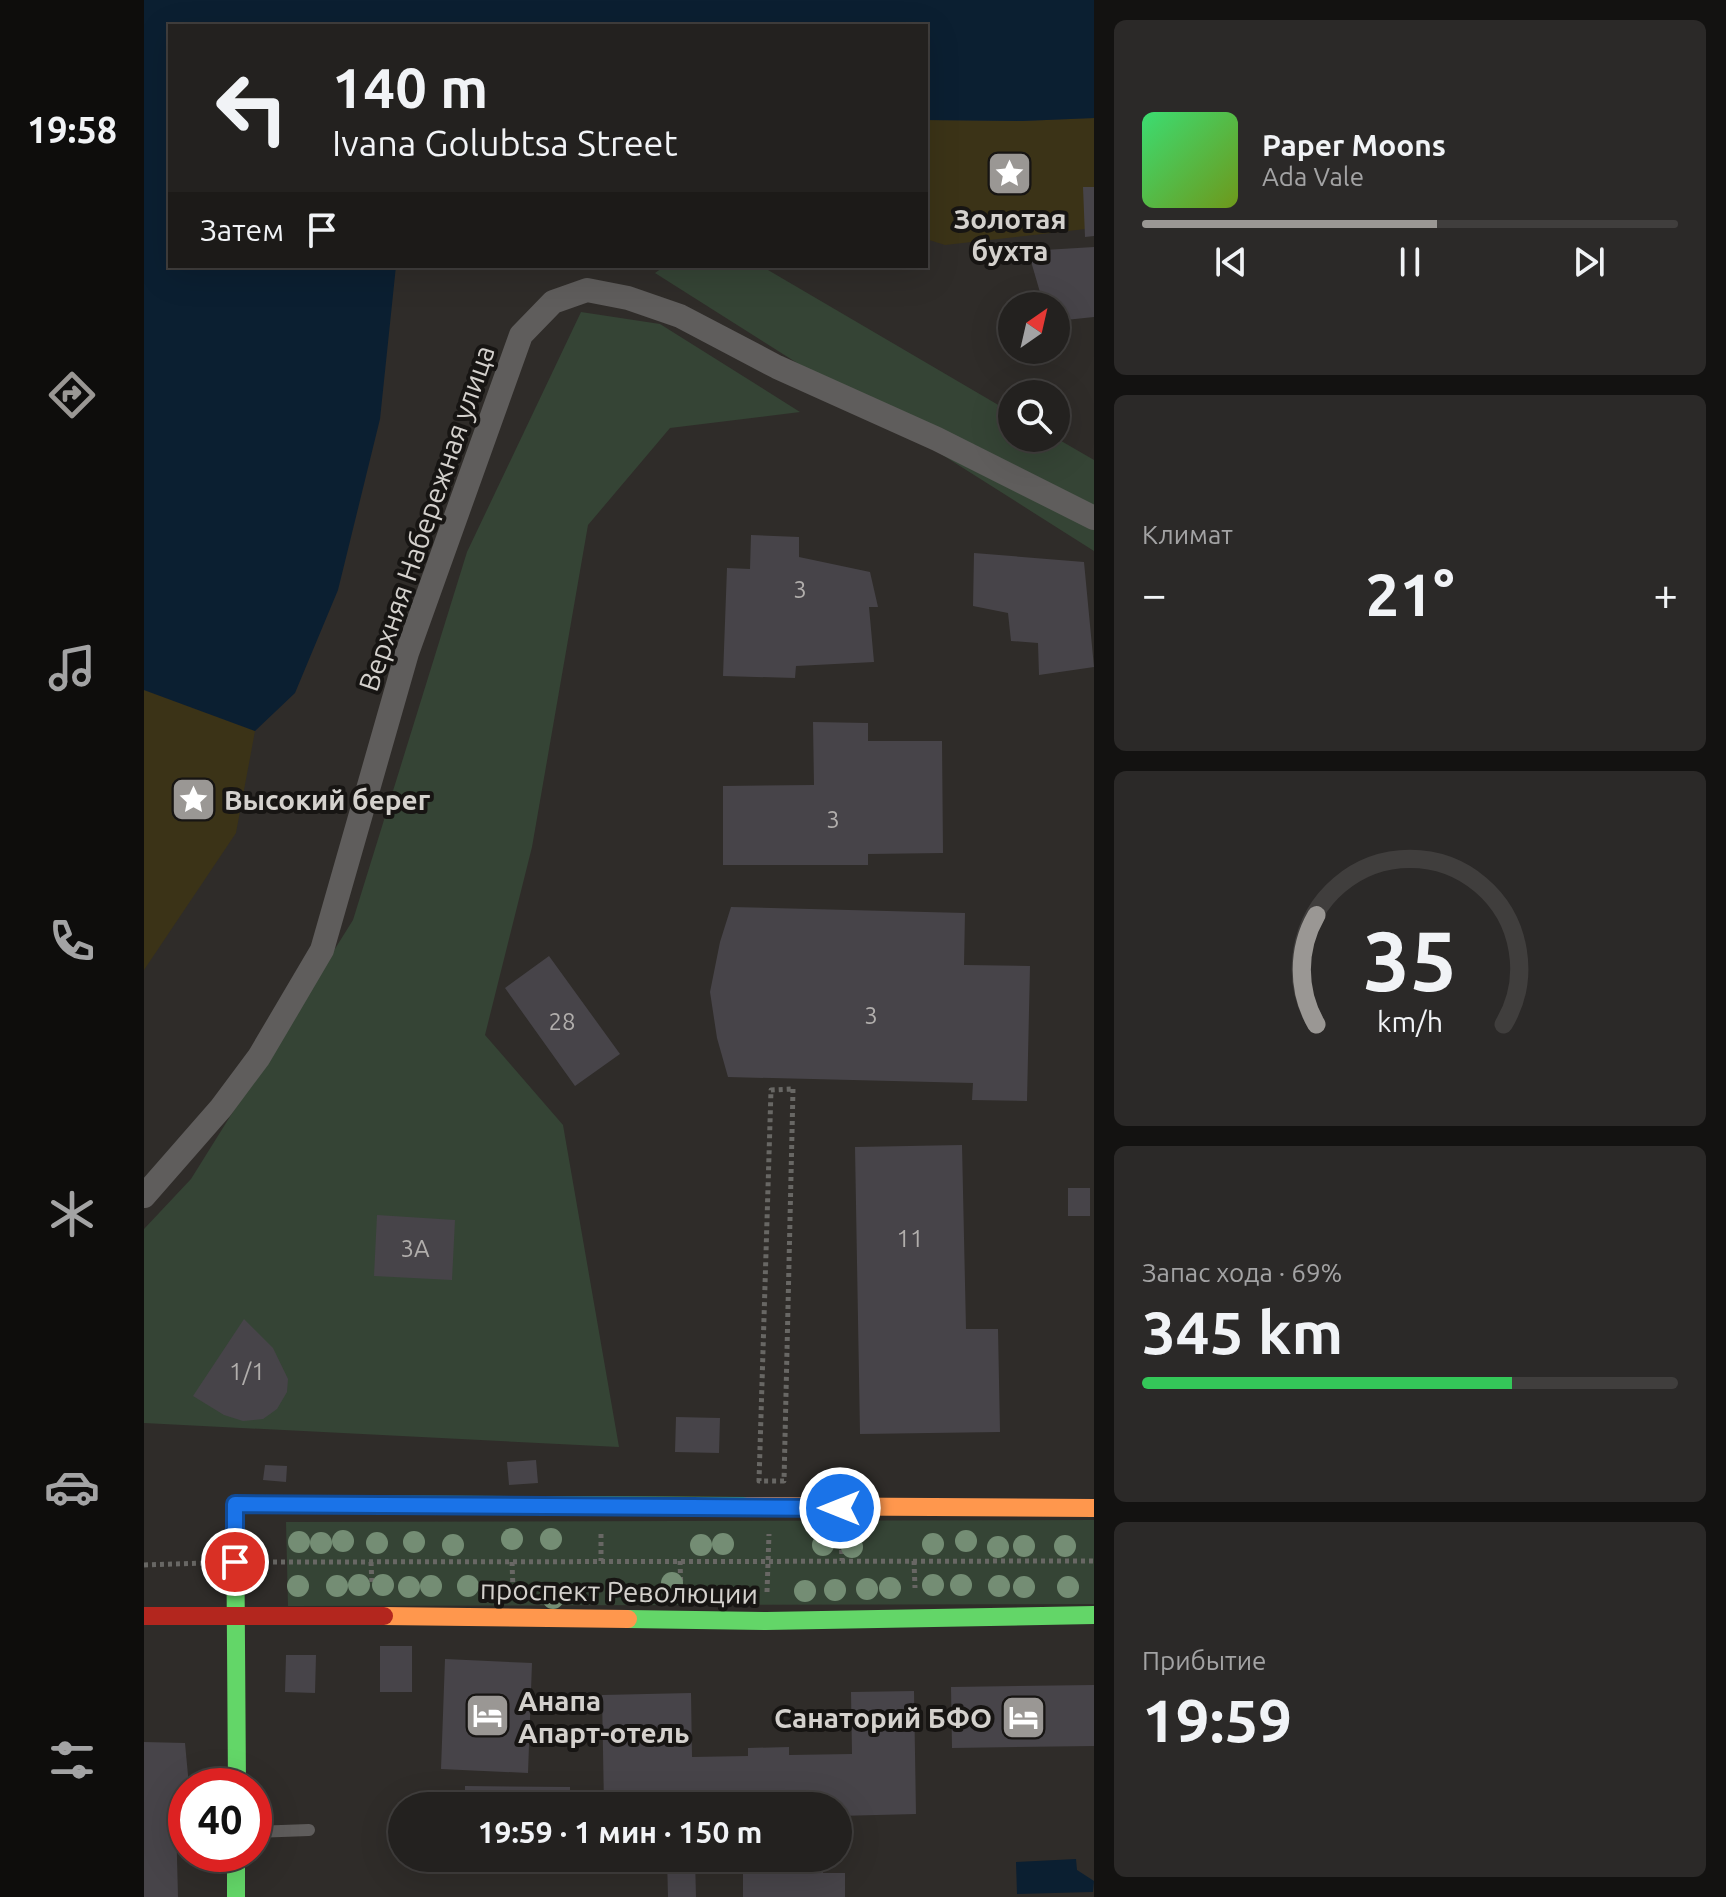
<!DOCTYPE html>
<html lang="ru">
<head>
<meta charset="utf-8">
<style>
  :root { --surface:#23211f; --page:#2b2928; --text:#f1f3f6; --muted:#a3a3a4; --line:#403e3d; --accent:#9a9794 }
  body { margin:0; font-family:Ubuntu,sans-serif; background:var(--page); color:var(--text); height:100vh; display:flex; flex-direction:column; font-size:30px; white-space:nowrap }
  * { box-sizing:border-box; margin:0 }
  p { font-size:26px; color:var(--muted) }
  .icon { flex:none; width:44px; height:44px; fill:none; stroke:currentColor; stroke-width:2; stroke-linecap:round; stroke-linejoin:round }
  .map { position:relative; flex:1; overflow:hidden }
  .panel { display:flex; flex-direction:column; gap:20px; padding:20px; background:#131211; width:632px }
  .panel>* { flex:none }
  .top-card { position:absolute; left:24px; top:24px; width:760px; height:244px; border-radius:0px; box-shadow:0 8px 32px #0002,0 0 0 2px var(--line); background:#23211f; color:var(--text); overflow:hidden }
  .needle { width:52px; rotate:34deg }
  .tools { position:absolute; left:854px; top:292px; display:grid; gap:16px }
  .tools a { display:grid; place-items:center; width:72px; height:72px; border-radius:50%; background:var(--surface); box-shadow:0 8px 32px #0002,0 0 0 2px var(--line); font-size:40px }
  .speed { position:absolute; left:24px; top:1768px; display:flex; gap:16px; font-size:40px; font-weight:700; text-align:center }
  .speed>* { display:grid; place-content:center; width:104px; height:104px; border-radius:50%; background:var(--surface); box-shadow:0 8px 32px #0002,0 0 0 2px var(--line); line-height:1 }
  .speed .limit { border:12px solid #d22; background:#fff; color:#111 }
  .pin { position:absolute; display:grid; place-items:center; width:68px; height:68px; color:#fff; margin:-34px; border:4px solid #fff; border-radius:50%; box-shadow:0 2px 8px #0007 }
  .me { position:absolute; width:88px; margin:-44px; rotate:270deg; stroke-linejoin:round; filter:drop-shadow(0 0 6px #0008) }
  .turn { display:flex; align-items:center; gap:28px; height:168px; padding:0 32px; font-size:36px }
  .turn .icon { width:104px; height:104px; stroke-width:2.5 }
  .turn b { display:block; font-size:56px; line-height:68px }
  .then { display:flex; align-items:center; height:76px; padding:0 32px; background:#0003; gap:16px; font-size:30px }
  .big { font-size:60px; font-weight:600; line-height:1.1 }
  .panel .tile { flex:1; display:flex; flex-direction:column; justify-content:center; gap:12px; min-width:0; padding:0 28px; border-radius:12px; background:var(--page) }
  .panel .dial { align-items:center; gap:0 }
  .dial svg { height:208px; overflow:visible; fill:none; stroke:var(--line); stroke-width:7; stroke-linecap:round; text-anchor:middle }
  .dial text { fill:var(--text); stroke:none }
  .song { display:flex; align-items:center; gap:24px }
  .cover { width:96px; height:96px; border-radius:12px; background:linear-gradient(135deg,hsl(140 70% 55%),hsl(80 70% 35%)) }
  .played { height:8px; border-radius:4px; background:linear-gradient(90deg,var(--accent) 55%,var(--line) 55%) }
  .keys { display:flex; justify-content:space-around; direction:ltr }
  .heat { display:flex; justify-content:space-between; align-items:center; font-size:44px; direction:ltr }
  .charge { height:12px; border-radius:6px; background:linear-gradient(90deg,#34c759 69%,var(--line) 0) }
  .trip { position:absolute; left:244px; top:1792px; width:464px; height:80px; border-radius:40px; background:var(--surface); box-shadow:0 8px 32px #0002,0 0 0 2px var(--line); font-weight:600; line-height:80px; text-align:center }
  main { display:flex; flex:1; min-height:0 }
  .menu { display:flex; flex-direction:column; width:144px; justify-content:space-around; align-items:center; background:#0e0d0c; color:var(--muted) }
  .menu .icon { width:56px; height:56px }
  .menu .on { color:var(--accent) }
  .menu b { font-size:36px; color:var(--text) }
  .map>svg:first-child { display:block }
  .green { fill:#354435 }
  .sand { fill:#3b3317 }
  .water { fill:#0b1f31 }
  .building { fill:#474449 }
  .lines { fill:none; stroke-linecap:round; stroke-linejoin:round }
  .path { stroke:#686764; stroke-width:5; stroke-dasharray:4 4; stroke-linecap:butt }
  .lane { stroke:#5f5d5c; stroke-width:12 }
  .street { stroke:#5f5d5c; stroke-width:24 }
  .fast { stroke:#63d668; stroke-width:18 }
  .slow { stroke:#ff974d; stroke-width:18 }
  .jam { stroke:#b3261e; stroke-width:18 }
  .tree { fill:#748d74 }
  .route-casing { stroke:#114b97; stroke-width:20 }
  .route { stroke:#1a73e8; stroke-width:14 }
  .labels { text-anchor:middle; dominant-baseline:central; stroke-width:8; stroke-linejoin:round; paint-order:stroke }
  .number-label { font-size:24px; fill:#b1aeac }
  .poi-label { font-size:28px; font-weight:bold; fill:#d4d1cd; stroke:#171513; text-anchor:start }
  .street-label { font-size:28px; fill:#d4d1cd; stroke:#171513 }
</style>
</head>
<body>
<main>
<nav class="menu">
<b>19:58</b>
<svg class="icon on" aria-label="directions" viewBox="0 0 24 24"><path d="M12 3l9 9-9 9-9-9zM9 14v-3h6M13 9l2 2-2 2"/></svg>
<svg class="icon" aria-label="music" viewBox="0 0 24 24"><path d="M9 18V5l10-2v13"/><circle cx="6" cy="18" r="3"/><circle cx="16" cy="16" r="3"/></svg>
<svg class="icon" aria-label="phone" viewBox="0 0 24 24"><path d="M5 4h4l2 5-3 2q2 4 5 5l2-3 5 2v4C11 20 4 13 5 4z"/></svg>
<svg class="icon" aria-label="climate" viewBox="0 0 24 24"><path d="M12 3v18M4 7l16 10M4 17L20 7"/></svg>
<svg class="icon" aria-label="car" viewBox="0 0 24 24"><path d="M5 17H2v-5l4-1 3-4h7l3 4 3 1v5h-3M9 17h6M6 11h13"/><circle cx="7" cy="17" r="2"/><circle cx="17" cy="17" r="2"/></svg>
<svg class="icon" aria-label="filters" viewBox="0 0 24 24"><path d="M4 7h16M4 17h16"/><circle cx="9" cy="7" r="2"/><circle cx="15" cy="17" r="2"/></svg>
</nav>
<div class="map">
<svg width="950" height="1897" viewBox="0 0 950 1897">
  <rect width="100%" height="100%" fill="#2f2c29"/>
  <path class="green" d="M521 266H617L868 413V438H912L950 460V551L511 273Z
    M437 312 516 324 656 412 526 428 444 525 388 847 341 1035 419 1125 475 1447 0 1423V1229L47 1179 209 920 323 552Z
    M950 1520V1604L144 1606 142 1522Z"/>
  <path class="sand" d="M950 118V228L801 245 782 239V120L878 121Z
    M0 690 111 731 92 833 0 970Z"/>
  <path class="water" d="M0 0H950V118L878 121 782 120V26H26V266H252L236 419 194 590 151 693 111 731 0 690Z
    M932 1859 933 1870 950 1881 949 1892 873 1894 872 1862Z"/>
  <path class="building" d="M939 187H950V236L941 237Z
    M950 247V317L912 321V306H900L884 251Z
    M607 535 655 537V557L726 572 734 607H725L730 662 652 666 651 678 579 676 583 568 606 569Z
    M830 553 940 562 950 667 895 675 894 643 867 641 864 613 829 606Z
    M669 722 724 723V741H798L799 853 724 854V865H579V786L670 785Z
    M587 907 821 913 820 965 886 966 883 1101 828 1100 829 1083 584 1077 573 1038 566 992 576 942Z
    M405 956 476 1054 431 1086 361 988Z
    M818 1145 822 1329H854L856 1432 716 1434 711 1147Z
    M924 1188H946V1216H924Z
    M233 1215 311 1220 308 1280 230 1276Z
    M100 1319 129 1348 144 1379 143 1392 133 1409 119 1419 99 1421 80 1415 49 1396Z
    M532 1417 576 1418 575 1453 531 1452Z
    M392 1460 394 1483 365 1485 363 1462Z
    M121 1465 143 1466 142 1482 119 1480Z
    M236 1646H268V1692H236Z
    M142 1655H172L171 1693 141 1692Z
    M301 1659 388 1663 384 1773 297 1769Z
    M950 1685V1746L808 1748 807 1687Z
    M770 1691 772 1814 694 1816V1806H460L458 1695 547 1693 548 1757 604 1756V1748L645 1747V1755L708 1754 707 1692Z
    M0 1742 41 1743 45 1786H42V1806L32 1819 34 1897H0Z
    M321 1786 426 1787V1806H321Z
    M523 1858H551L552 1897H524Z
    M599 1858H679V1873H701V1897H599Z"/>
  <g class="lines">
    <path class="path" d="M649 1089 640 1481H615L627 1090Z
      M457 1534V1561
      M697 1534 698 1561
      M536 1561 537 1592
      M770 1561 771 1588
      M121 1562 950 1561
      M227 1562 228 1585
      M368 1562 369 1589
      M0 1565 63 1563
      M623 1592 625 1534"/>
    <path class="lane" d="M110 1832 165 1830"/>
    <path class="street" d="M0 1196 77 1108 115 1057 178 950 263 653 377 335 409 302 443 290 484 298 536 316 633 367 793 439 950 518"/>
    <path class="fast" d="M484 1619 622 1621 950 1615
      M93 1786 91 1504 603 1506
      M92 1854V1897"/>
    <path class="slow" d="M603 1506 950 1508
      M240 1616 484 1619"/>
    <path class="jam" d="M0 1616H240"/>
  </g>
  <g class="tree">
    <circle cx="368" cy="1539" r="11"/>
    <circle cx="407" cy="1539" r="11"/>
    <circle cx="199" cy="1541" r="11"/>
    <circle cx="822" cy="1541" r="11"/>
    <circle cx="155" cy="1542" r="11"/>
    <circle cx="270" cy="1542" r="11"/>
    <circle cx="177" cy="1543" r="11"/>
    <circle cx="233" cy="1543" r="11"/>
    <circle cx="579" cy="1544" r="11"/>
    <circle cx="789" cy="1544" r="11"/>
    <circle cx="309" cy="1545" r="11"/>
    <circle cx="557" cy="1545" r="11"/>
    <circle cx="679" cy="1545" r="11"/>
    <circle cx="880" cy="1546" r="11"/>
    <circle cx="921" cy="1546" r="11"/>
    <circle cx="708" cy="1547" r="11"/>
    <circle cx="854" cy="1547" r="11"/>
    <circle cx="528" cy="1583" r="11"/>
    <circle cx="215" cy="1585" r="11"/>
    <circle cx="239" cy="1585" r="11"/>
    <circle cx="789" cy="1585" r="11"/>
    <circle cx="817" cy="1585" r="11"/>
    <circle cx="154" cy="1586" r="11"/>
    <circle cx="193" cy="1586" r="11"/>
    <circle cx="287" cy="1586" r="11"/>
    <circle cx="324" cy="1586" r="11"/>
    <circle cx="855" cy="1586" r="11"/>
    <circle cx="265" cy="1587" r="11"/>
    <circle cx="880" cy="1587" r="11"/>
    <circle cx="924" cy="1587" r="11"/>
    <circle cx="746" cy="1588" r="11"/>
    <circle cx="723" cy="1589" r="11"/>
    <circle cx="691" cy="1590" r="11"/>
    <circle cx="661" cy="1591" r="11"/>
    <circle cx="409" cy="1598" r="11"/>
  </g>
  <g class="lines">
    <defs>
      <path id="route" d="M91 1562V1504L696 1508"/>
    </defs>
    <use href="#route" class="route-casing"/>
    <use href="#route" class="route"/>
  </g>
  <defs>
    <symbol id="sight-square" viewBox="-11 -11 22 22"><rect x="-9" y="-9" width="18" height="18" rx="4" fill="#9a9794" stroke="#171513"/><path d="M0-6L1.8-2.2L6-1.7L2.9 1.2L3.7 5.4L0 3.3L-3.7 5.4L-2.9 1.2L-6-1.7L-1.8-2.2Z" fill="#fff"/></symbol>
    <symbol id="hotel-square" viewBox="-11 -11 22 22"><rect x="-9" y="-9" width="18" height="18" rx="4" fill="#9a9794" stroke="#171513"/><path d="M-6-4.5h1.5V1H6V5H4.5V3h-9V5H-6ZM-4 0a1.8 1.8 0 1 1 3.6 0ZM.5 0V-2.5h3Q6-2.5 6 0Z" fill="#fff"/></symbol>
  </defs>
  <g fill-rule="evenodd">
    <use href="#sight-square" x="840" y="148" width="51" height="51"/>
    <use href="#sight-square" x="24" y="774" width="51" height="51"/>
    <use href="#hotel-square" x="318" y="1690" width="51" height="51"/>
    <use href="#hotel-square" x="854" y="1692" width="51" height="51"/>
  </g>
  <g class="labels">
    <g class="number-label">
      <text x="656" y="589">3</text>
      <text x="689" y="819">3</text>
      <text x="727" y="1015">3</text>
      <text x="418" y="1021">28</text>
      <text x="766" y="1238">11</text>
      <text x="271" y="1248">3А</text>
      <text x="103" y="1371">1/1</text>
    </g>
    <g class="poi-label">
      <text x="866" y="218" text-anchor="middle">Золотая<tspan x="866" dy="32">бухта</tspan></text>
      <text x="80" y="799">Высокий берег</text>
      <text x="374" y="1700">Анапа<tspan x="374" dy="32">Апарт-отель</tspan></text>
      <text x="848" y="1717" text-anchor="end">Санаторий БФО</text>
    </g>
    <g class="street-label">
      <text transform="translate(282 518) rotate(-71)">Верхняя Набережная улица</text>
      <text transform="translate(475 1591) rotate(1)">проспект Революции</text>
    </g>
  </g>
</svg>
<div class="tools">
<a><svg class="needle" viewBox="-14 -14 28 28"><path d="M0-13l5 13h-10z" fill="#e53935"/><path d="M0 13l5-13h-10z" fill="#a3a3a4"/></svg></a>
<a><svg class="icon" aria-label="search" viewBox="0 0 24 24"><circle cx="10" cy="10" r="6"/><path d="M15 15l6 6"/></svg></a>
</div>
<div class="speed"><div class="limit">40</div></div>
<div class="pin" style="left:91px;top:1562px;background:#d93025"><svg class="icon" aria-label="arrive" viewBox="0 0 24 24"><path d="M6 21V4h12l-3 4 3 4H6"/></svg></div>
<svg class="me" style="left:696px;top:1508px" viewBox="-20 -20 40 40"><circle r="17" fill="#1a73e8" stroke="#fff" stroke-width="3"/><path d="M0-11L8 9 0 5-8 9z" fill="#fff"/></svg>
<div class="trip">19:59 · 1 мин · 150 m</div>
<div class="top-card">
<div class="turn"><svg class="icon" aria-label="left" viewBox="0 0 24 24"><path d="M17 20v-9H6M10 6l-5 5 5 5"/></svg><div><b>140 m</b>Ivana Golubtsa Street</div></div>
<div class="then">Затем<svg class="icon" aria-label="arrive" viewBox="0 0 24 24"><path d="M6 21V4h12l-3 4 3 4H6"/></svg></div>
</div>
</div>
<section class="panel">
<div class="tile">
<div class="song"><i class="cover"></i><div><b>Paper Moons</b><p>Ada Vale</p></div></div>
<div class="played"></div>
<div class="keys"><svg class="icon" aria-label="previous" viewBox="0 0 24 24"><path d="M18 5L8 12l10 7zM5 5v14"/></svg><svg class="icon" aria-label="pause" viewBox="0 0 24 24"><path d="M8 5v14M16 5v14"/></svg><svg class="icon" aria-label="next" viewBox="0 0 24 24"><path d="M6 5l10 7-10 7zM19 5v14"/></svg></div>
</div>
<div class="tile"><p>Климат</p>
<div class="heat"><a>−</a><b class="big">21°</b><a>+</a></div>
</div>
<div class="tile dial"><svg viewBox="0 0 100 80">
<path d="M14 69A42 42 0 1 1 86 69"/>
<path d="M14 69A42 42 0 0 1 14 27" stroke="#9a9794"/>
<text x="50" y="56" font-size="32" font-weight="700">35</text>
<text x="50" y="72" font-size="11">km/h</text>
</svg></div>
<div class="tile"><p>Запас хода · 69%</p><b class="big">345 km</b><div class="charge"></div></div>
<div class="tile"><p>Прибытие</p><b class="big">19:59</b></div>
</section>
</main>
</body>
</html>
